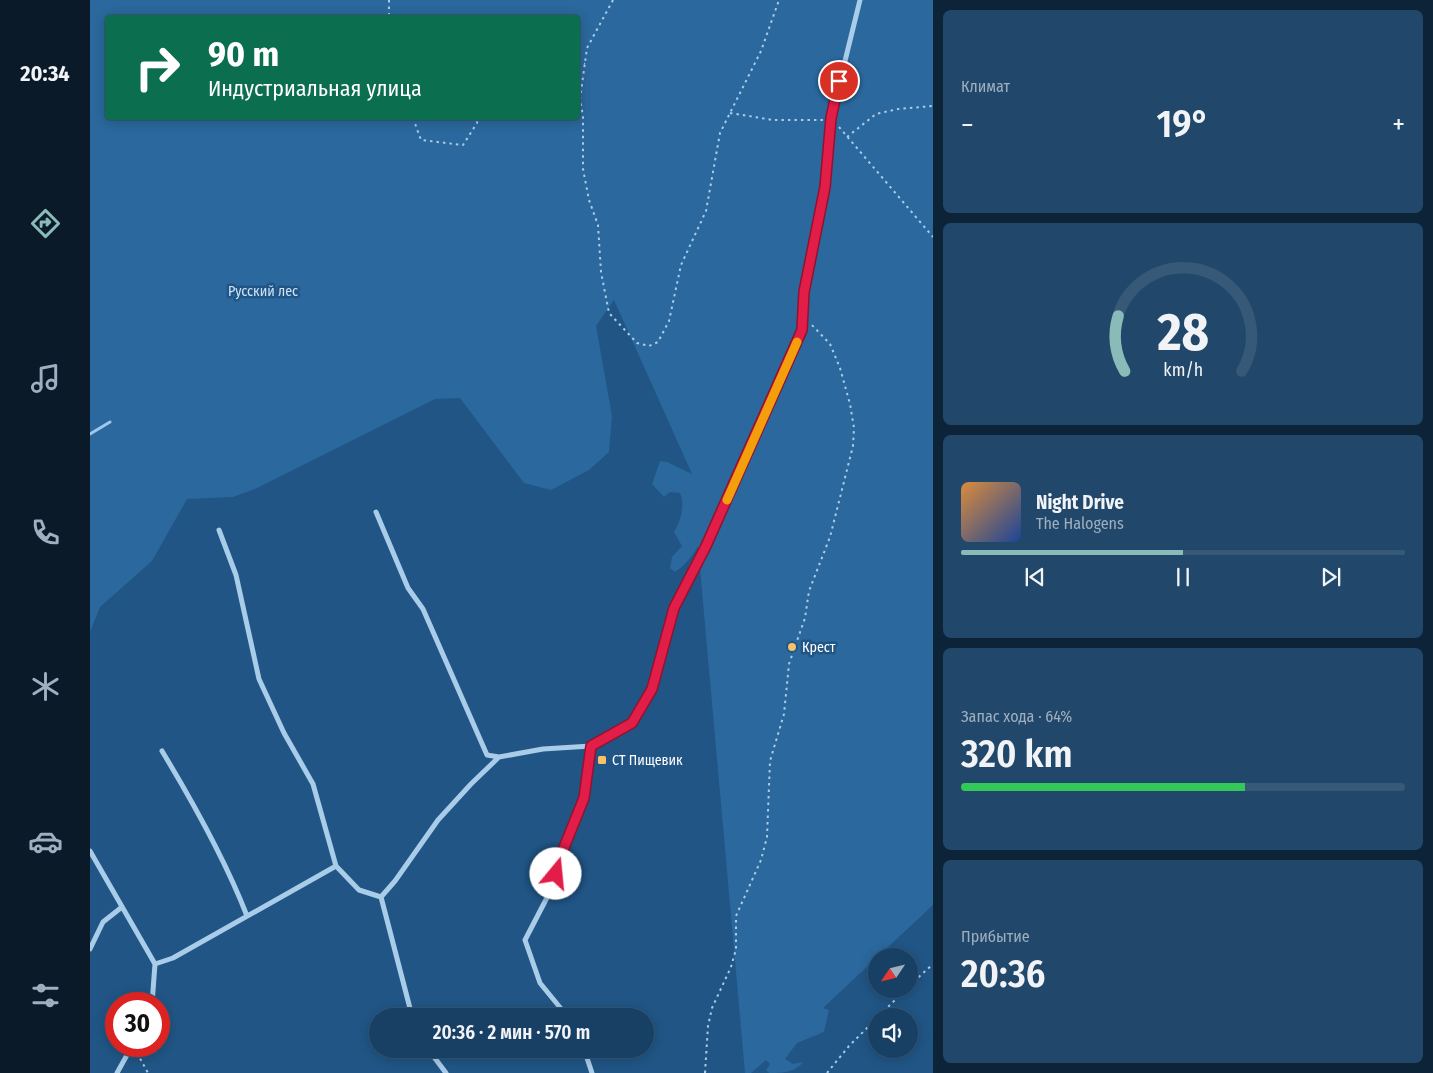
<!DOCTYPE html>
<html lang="ru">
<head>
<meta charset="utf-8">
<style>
  :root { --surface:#184064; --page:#21476a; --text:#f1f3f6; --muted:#9fafbf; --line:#365978; --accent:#8bbbb9 }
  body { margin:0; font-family:"Fira Sans Condensed",sans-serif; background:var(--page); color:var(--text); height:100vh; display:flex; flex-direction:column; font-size:19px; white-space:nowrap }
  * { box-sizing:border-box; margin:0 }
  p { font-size:16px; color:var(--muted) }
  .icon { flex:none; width:28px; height:28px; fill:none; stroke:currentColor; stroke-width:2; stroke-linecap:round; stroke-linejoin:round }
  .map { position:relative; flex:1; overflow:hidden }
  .details { display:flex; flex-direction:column; gap:10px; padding:10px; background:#0d2337; width:500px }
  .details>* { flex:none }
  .guide { position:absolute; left:15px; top:15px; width:475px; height:105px; border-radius:5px; box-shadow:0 2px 12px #0003,0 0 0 1px var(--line); background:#0b6e4f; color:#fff; overflow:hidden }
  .needle { width:32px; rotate:235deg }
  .fabs { position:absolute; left:778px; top:948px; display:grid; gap:10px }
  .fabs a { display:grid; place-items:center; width:50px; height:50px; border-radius:50%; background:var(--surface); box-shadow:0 2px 12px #0003,0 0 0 1px var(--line); font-size:25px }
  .speed { position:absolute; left:15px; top:992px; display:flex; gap:10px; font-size:25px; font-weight:700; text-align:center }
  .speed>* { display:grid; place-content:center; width:65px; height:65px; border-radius:50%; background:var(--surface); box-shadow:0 2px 12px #0003,0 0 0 1px var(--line); line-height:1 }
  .speed .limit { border:8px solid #d22; background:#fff; color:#111 }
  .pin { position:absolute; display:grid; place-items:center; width:42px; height:42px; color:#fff; margin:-21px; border:2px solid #fff; border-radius:50%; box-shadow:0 1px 5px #0007 }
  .me { position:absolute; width:55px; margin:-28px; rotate:17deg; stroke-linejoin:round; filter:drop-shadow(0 0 4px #0008) }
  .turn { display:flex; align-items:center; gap:18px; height:105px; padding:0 20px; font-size:22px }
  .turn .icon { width:65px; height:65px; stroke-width:2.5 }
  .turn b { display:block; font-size:35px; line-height:42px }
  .big { font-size:38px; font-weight:600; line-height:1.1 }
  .details .widget { flex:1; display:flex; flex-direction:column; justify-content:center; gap:8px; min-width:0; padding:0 18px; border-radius:8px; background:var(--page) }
  .details .dial { align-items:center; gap:0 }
  .dial svg { height:130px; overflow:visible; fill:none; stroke:var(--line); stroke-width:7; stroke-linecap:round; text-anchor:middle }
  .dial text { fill:var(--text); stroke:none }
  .song { display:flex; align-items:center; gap:15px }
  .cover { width:60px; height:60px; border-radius:8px; background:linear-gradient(135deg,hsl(30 70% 55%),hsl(220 70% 35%)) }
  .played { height:5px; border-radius:2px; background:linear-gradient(90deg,var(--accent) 50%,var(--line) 50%) }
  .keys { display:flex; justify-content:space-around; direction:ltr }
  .heat { display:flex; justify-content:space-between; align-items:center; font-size:28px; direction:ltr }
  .charge { height:8px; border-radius:4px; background:linear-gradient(90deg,#34c759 64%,var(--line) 0) }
  .trip { position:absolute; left:279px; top:1008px; width:285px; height:50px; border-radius:25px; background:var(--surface); box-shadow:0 2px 12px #0003,0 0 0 1px var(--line); font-weight:600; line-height:50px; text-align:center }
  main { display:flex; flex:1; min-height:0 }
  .tabs { display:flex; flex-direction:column; width:90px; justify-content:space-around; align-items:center; background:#0a1a28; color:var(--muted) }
  .tabs .icon { width:35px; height:35px }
  .tabs .active { color:var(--accent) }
  .tabs b { font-size:22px; color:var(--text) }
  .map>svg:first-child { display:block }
  .green { fill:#2a689d; fill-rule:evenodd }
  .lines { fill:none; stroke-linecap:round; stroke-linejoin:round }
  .stream { stroke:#9dc7eb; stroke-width:3 }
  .path { stroke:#a9cce9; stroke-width:2; stroke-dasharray:2.5 4; stroke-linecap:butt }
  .minor { stroke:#a9cce9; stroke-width:5 }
  .route-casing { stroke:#92132f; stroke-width:12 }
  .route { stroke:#e11d48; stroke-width:9 }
  .slow { stroke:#f59e0b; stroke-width:9 }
  .poi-dot { fill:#f7c26a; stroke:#205585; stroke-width:2 }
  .labels { text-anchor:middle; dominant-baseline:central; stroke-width:5; stroke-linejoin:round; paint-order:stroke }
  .park-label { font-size:14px; fill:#cde4f7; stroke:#205585 }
  .poi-label { font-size:14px; fill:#fff; stroke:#205585; text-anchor:start }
</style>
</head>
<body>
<main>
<nav class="tabs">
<b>20:34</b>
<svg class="icon active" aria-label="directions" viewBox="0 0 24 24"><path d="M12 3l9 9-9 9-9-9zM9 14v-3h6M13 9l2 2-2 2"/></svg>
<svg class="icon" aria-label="music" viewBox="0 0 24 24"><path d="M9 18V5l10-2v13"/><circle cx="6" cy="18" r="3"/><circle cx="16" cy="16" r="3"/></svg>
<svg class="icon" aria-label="phone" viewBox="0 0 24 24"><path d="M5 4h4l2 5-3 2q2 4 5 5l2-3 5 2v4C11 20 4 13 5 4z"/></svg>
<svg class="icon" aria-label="climate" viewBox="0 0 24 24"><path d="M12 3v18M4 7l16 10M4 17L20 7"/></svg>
<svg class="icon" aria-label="car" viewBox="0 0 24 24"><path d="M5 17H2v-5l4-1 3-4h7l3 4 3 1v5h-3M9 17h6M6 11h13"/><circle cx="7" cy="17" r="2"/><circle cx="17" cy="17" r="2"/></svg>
<svg class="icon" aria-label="filters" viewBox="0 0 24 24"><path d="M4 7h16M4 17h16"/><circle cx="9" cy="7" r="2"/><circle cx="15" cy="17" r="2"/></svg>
</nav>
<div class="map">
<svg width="843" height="1073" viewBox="0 0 843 1073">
  <rect width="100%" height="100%" fill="#205585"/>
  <path class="green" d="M0 0H843V905L733 1008 739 1010 734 1032 707 1043 695 1059 703 1064 713 1062C705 1073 691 1073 679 1073L676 1070 680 1064 676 1060 661 1073H655L608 546C603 555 596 565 585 572L580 568 582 557 592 546 584 532C591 520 595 506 590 493L580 492 574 497 562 484 570 461 577 462 602 474 524 300 506 326 522 416 519 452 499 470 461 490 434 483 370 398 345 399 165 489 143 497 97 499 62 561 10 607 0 632ZM18 18H488V118H18Z"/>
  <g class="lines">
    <path class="stream" d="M0 434 20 422"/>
    <path class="path" d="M299 0V18
      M523 0 497 48 490 99 493 116V169L499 200 508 225 511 272 519 313 547 343 559 346 568 342 579 321 591 265 616 211 630 133 671 51 689 0
      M488 61 495 64
      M640 113 683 120H733
      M323 118 331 140 373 145 387 123 388 118
      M749 127 843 237
      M757 137 786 114 808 109 843 106
      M819 986 843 964
      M789 1016 816 989
      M47 1053 58 1073
      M615 1073 618 1026 622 1008 641 967 646 949V916L671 860 677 837 680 761 694 714 699 664 715 618 719 591 740 537 763 446 764 428 760 404 750 368 740 344 720 323
      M737 1073 759 1046 786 1019"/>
    <path class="minor" d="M286 512 318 588 333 609 397 755 409 757
      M129 530 146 575 169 679 194 733 223 784 246 866
      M72 751C104 804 135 859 157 916
      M0 851 65 964
      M291 897 322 1016
      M0 949 13 922 32 907
      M62 1004 65 964 83 958 246 866 269 890 291 897 305 881 348 820 381 784 409 757 453 749 501 746 543 723 562 689 584 608 616 546 712 330 714 292 735 187 741 118 770 0
      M477 1016 450 983 435 940 462 888 469 860 494 798 501 746
      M338 1049 356 1073
      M494 1049 502 1073
      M27 1073 42 1046"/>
  </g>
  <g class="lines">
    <defs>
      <path id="route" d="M466 874 469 860 494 798 501 746 542 723 562 689 584 608 616 546 712 330 714 292 735 187 741 118 749 81"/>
    </defs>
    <use href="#route" class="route-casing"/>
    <use href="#route" class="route"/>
    <path class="slow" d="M637 500 707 342"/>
  </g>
  <g class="poi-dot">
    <circle cx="702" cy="647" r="5"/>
    <rect x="507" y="755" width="10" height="10" rx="2.5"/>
  </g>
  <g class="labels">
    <g class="park-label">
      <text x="173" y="291">Русский лес</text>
    </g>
    <g class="poi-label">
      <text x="712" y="647">Крест</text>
      <text x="522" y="760">СТ Пищевик</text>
    </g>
  </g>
</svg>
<div class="fabs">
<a><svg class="needle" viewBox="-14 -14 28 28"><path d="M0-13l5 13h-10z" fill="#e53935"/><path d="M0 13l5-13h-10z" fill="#9fafbf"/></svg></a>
<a><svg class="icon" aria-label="sound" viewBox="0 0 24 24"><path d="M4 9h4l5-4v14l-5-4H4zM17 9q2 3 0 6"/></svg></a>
</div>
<div class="speed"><div class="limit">30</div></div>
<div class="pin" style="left:749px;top:81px;background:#d93025"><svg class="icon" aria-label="arrive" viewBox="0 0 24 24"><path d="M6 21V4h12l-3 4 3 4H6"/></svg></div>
<svg class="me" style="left:466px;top:874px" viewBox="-20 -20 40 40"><circle r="19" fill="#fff"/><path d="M0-13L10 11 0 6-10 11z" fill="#e11d48"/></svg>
<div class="trip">20:36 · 2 мин · 570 m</div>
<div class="guide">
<div class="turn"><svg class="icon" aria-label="right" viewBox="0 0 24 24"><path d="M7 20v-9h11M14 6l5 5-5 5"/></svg><div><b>90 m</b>Индустриальная улица</div></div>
</div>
</div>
<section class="details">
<div class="widget"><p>Климат</p>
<div class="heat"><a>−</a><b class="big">19°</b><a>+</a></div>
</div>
<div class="widget dial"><svg viewBox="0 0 100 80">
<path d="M14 69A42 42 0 1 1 86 69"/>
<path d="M14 69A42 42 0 0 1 10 35" stroke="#8bbbb9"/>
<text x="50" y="56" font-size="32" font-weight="700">28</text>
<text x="50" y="72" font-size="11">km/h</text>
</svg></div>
<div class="widget">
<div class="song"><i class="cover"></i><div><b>Night Drive</b><p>The Halogens</p></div></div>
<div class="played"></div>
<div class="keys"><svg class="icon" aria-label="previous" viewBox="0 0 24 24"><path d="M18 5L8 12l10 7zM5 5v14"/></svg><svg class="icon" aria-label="pause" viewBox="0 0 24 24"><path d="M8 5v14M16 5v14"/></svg><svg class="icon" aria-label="next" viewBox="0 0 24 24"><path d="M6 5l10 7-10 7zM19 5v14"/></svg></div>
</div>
<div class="widget"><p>Запас хода · 64%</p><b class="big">320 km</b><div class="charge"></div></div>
<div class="widget"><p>Прибытие</p><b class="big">20:36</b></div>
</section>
</main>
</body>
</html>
